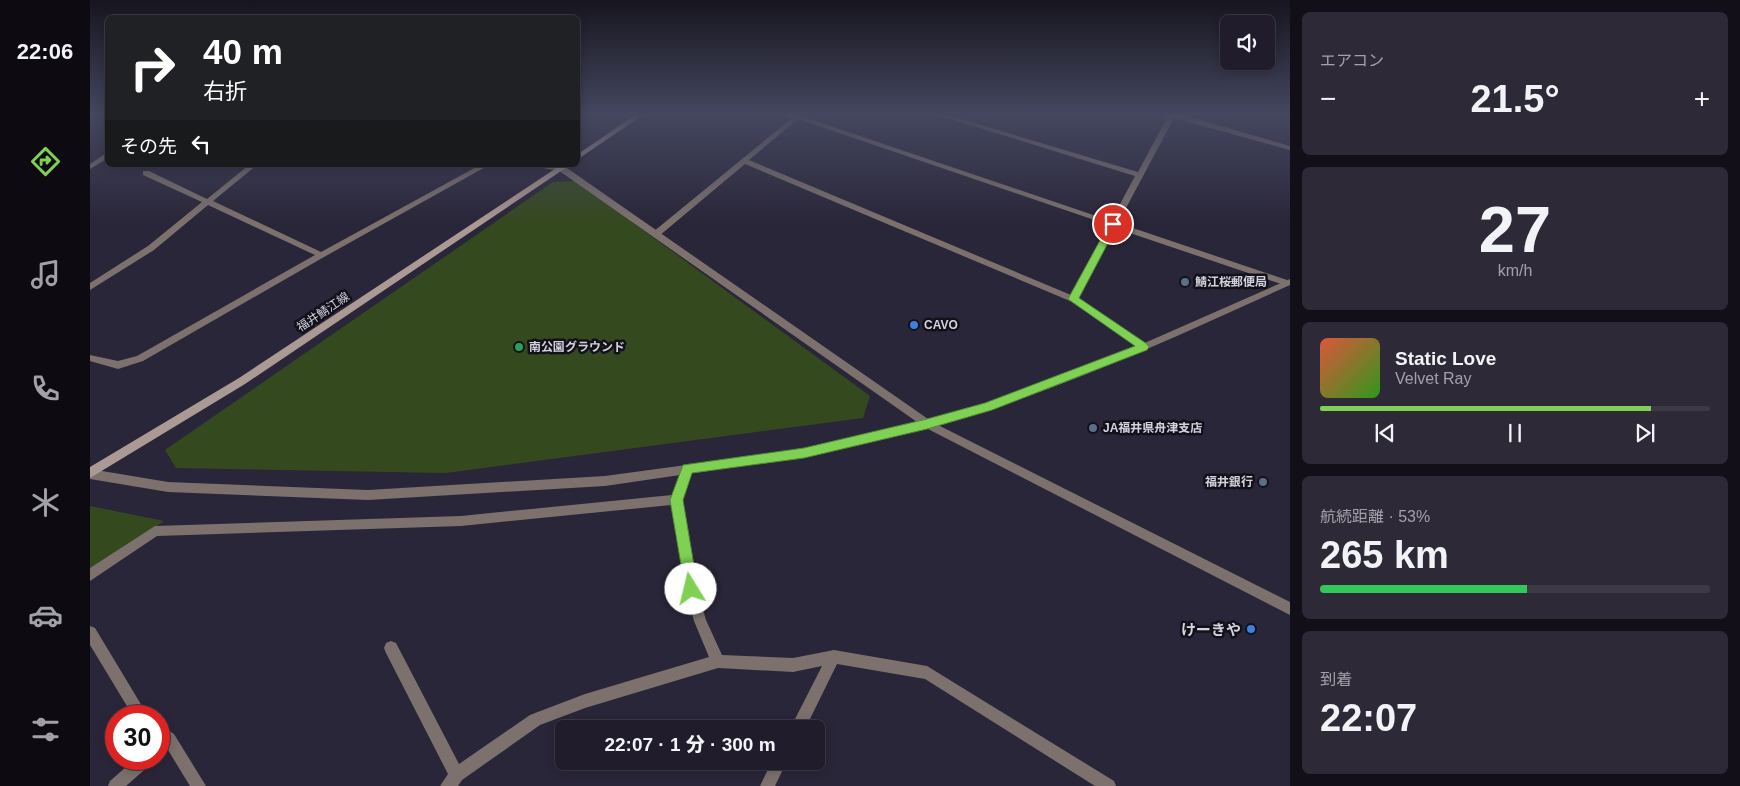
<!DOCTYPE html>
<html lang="ja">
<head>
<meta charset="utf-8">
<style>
  :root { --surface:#201c2b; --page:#2d2937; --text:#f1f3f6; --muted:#a2a1a9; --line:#3d3a47; --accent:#7ed153 }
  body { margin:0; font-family:Arial,"Noto Sans JP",sans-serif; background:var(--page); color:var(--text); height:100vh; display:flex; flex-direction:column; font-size:19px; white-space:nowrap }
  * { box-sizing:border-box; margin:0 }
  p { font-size:16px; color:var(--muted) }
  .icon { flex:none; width:28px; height:28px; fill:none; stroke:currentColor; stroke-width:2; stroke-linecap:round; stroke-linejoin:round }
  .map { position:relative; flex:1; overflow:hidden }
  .details { display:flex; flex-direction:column; gap:12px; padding:12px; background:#120f18; width:450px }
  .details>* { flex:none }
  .hud { position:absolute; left:15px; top:15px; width:475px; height:152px; border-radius:8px; box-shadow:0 2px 12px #0003,0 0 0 1px var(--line); background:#202124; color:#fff; overflow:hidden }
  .buttons { position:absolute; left:1130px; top:15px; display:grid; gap:10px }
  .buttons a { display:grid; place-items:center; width:55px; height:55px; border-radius:8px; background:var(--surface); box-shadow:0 2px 12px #0003,0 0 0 1px var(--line); font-size:25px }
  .speed { position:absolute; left:15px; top:705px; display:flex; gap:10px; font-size:25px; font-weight:700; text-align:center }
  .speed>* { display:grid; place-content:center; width:65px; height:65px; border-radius:50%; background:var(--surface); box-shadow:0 2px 12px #0003,0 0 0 1px var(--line); line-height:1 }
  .speed .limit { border:8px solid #d22; background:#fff; color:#111 }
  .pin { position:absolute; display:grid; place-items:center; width:42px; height:42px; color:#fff; margin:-21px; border:2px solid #fff; border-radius:50%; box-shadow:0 1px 5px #0007 }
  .me { position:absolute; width:55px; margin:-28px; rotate:351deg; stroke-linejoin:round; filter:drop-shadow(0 0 4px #0008) }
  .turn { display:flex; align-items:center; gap:18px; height:105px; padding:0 15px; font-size:22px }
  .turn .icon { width:65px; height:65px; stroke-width:2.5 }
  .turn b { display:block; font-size:35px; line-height:42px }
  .then { display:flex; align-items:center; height:48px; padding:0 15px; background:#0003; gap:10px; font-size:19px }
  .big { font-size:38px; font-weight:800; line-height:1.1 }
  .details .tile { flex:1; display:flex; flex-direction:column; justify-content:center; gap:8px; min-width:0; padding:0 18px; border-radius:8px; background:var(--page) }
  .details .dial { align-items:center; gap:0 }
  .dial b { font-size:65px; line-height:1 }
  .song { display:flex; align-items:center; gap:15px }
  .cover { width:60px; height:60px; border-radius:8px; background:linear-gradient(135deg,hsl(10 70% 55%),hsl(110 70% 35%)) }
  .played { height:5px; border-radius:2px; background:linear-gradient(90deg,var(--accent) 85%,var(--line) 85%) }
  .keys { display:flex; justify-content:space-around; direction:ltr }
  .heat { display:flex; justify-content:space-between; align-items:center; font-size:28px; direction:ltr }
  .charge { height:8px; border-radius:4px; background:linear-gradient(90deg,#34c759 53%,var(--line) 0) }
  .trip { position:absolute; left:465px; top:720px; width:270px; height:50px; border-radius:8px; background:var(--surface); box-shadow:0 2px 12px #0003,0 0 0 1px var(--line); font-weight:800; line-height:50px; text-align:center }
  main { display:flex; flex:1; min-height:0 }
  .tabs { display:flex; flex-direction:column; width:90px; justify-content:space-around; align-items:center; background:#0d0b11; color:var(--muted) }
  .tabs .icon { width:35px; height:35px }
  .tabs .current { color:var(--accent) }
  .tabs b { font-size:22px; color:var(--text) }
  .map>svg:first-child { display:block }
  .green { fill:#35491f }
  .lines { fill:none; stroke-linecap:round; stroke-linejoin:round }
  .minor { fill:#7c716d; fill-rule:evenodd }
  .tertiary { fill:#7c716d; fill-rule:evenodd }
  .secondary { fill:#ab9993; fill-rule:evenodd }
  .route { fill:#7ed153; stroke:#528836 }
  .service-dot { fill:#5c6f8a; stroke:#121119; stroke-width:2 }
  .shop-dot { fill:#3f7fe0; stroke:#121119; stroke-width:2 }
  .leisure-dot { fill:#2e9e5b; stroke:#121119; stroke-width:2 }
  .labels { text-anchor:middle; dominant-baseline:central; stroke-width:5; stroke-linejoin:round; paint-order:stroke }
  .poi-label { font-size:12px; font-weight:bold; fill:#d3d2de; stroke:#121119; text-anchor:start }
  .street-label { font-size:12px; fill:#d3d2de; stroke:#121119 }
  .near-poi-label { font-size:15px; font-weight:bold; fill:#d3d2de; stroke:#121119; text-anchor:end }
</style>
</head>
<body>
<main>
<nav class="tabs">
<b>22:06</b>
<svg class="icon current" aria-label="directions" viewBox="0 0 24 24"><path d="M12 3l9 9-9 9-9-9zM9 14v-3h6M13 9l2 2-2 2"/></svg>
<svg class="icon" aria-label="music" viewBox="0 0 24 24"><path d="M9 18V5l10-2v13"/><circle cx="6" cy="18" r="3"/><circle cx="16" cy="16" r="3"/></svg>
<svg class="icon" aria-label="phone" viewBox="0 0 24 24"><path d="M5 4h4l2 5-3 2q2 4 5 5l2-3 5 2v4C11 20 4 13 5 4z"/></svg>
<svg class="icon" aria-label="climate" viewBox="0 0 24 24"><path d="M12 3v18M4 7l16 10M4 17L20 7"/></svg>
<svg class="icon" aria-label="car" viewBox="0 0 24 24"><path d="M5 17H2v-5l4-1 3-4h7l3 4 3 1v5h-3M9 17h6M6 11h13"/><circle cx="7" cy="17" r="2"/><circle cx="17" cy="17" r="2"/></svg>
<svg class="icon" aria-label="filters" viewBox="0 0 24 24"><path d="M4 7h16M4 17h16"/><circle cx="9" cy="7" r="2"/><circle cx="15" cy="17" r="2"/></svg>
</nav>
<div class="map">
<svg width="1200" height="786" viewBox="0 0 1200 786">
  <rect width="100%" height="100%" fill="#2a2639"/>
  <path class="green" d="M486 181 780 396 773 418 356 473 86 468 75 450 463 182Z
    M0 506 74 521 0 572Z"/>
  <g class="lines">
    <path class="minor" d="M692 113 711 114V116L1021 221 1045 176 841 113H851L1048 172 1078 116 1071 113H1086L1200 146V150L1084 118 1028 223 1200 281V285H1194L1025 228 988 298 1056 345 1058 347 1056 349 1053 350 980 301 655 164 569 236H563V232L702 118ZM708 119 1019 225 981 295 659 160Z
      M18 152V158L0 169V164Z
      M159 165H167L123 201 231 252 390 165H399L234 257 53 361 28 369 0 361V355L28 361 47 356 225 255 118 205 64 250 0 290V283L58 246 112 202 53 175V171H59L117 199Z
      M446 165H465L475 168C468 172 453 169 446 165Z
      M597 464 601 466 602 469 592 500 607 589 616 620 632 655 703 658 744 650 837 666 1024 781 1026 786H1005L835 679 747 664 715 729H700L732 666 703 672 628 668 495 708 450 725 372 780 368 786H350L358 774 296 653 294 648 296 643 301 641 306 643 369 764 440 715 495 694 619 657 604 621 595 589 581 505 371 526 67 536 0 581V568L65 526 371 516 582 495 592 469 593 466Z
      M0 626 5 628 58 716H43L0 645Z
      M69 724 84 734 116 786H100L78 750 69 755Z
      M45 759H63L61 764 36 786H18L20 781Z
      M682 761H697L685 786H670Z"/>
    <path class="tertiary" d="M468 166H474L838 419 896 404 1050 345 1200 279V285C1085 337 970 391 848 425L1200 602V615L836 428 714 457 515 486 278 500 78 492 0 479V469L78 482 278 490 515 476 714 449 827 422 468 170Z"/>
    <path class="secondary" d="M548 113H556L488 159V154Z
      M471 165H480L155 384 0 478V467L149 378Z"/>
  </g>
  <linearGradient id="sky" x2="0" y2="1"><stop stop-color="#17151f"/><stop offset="0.51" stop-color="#44475f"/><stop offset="1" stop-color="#44475f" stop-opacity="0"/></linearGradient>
  <rect width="1200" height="223" fill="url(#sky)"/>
  <path class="route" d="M1023 221 1028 224 989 298 1057 344 1059 347 1057 350 902 410 837 429 714 458 602 473 593 500 608 589 606 594 601 596 596 594 580 500 593 465 714 448 837 419 895 403 1045 346 978 299 1019 224Z"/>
  <g class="service-dot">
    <circle cx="1095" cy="282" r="5"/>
    <circle cx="1003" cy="428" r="5"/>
    <circle cx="1173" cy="482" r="5"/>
  </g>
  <g class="shop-dot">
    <circle cx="824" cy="325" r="5"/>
    <circle cx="1161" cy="629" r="5"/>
  </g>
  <circle class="leisure-dot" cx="429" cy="347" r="5"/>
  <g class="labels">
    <g class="poi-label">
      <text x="1105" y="282">鯖江桜郵便局</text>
      <text x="834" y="325">CAVO</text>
      <text x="439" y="347">南公園グラウンド</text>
      <text x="1013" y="428">JA福井県舟津支店</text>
      <text x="1163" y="482" text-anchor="end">福井銀行</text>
    </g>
    <g class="street-label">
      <text transform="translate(233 312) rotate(-34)">福井鯖江線</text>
    </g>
    <g class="near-poi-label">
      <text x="1151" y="629">けーきや</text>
    </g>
  </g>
</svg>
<div class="buttons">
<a><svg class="icon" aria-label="sound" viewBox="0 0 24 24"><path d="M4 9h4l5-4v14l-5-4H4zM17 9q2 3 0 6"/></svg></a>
</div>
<div class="speed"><div class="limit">30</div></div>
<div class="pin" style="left:1023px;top:224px;background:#d93025"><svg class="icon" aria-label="arrive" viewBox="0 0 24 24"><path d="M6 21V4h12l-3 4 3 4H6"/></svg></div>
<svg class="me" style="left:601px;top:589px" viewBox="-20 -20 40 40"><circle r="19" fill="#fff"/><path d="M0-13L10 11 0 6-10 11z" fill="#7ed153"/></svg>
<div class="trip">22:07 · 1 分 · 300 m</div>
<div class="hud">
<div class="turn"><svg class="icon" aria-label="right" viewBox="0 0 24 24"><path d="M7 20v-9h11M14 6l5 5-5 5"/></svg><div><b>40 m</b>右折</div></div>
<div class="then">その先<svg class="icon" aria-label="left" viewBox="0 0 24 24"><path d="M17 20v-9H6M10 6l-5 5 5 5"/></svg></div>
</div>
</div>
<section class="details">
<div class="tile"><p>エアコン</p>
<div class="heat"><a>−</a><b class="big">21.5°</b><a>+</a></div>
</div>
<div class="tile dial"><b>27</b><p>km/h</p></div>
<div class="tile">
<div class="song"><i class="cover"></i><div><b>Static Love</b><p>Velvet Ray</p></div></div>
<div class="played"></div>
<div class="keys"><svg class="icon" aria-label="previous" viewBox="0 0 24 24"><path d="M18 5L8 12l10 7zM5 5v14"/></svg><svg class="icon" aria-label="pause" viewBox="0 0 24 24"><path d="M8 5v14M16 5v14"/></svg><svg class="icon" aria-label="next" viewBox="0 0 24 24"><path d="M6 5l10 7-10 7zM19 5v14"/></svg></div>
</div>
<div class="tile"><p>航続距離 · 53%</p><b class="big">265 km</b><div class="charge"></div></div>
<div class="tile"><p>到着</p><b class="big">22:07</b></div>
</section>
</main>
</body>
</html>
